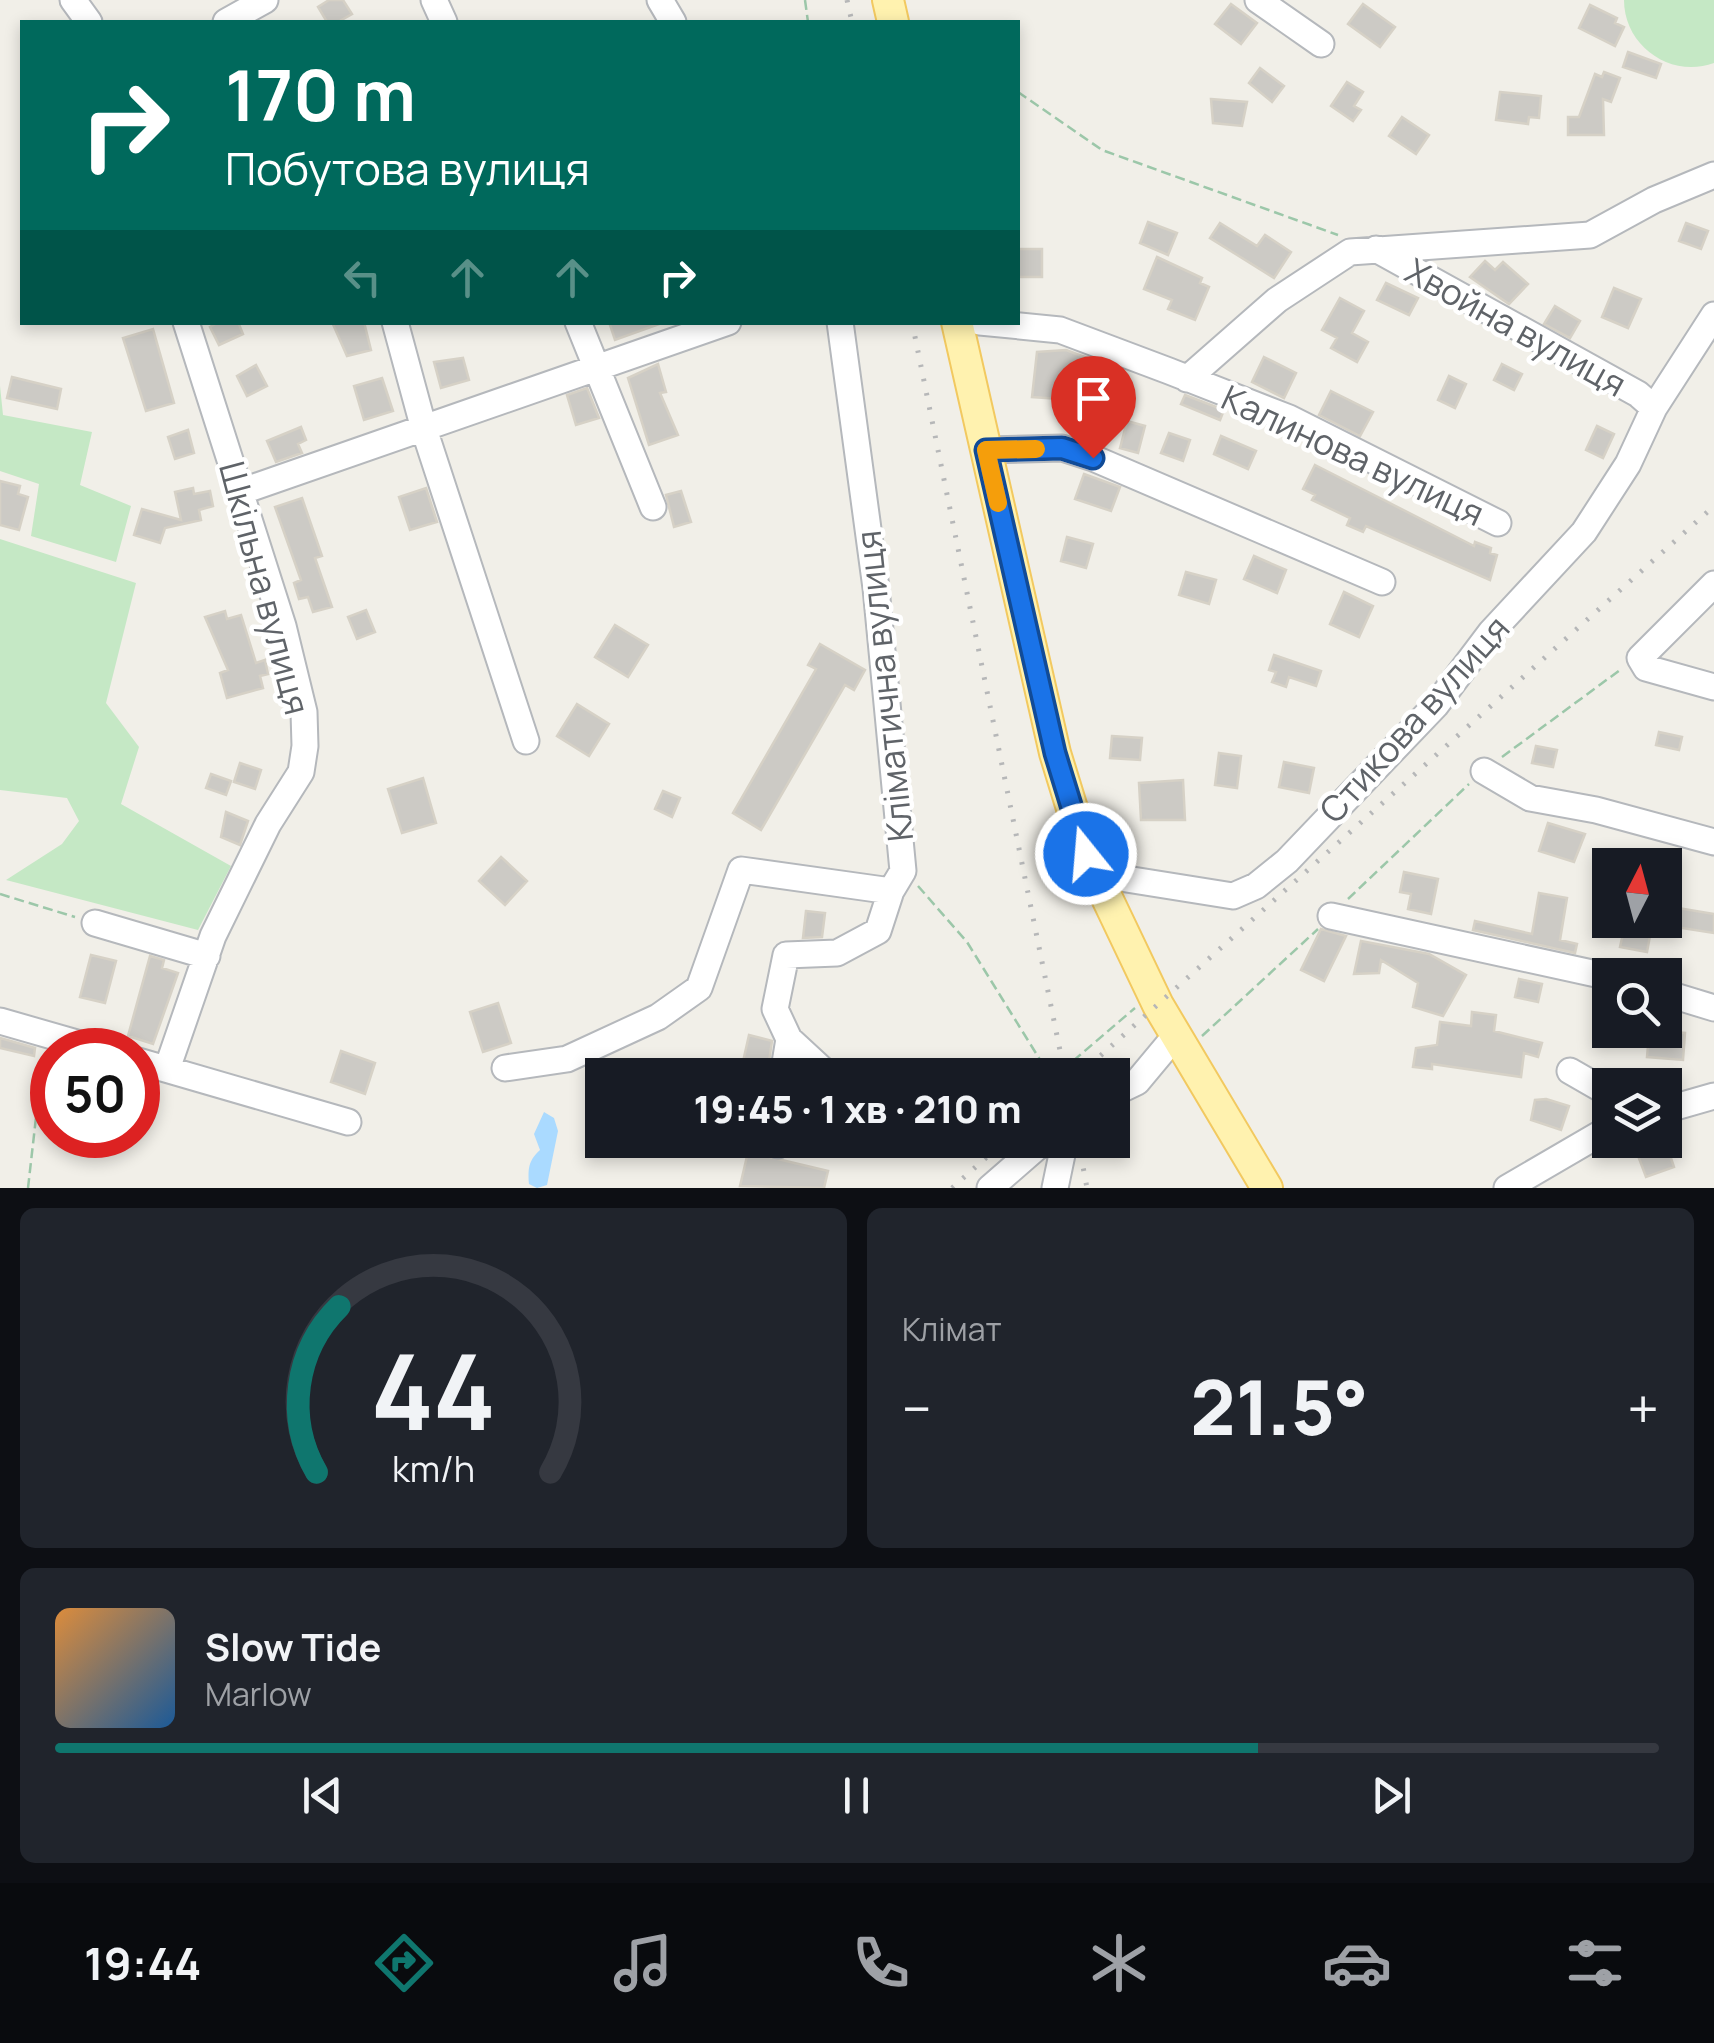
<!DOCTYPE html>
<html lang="uk">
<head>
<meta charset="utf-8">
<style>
  :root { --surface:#171b24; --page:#20242c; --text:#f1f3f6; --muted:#9ea1a6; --line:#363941; --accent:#0f766e }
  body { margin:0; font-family:Manrope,sans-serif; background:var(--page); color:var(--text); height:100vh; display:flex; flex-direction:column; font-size:38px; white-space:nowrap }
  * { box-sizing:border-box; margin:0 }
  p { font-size:32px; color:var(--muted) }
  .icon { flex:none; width:55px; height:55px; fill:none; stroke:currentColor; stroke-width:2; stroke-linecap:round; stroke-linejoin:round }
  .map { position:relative; height:1188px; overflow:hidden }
  .sheet { display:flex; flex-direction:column; gap:20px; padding:20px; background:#0d0f14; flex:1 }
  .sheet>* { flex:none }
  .guide { position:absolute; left:20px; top:20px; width:1000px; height:305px; border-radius:0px; box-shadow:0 5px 15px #0003; background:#00695c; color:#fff; overflow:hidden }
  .needle { width:65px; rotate:6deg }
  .tools { position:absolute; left:1592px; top:848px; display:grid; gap:20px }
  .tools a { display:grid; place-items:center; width:90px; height:90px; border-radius:0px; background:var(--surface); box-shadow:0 5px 15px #0003; font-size:50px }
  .speed { position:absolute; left:30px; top:1028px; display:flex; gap:20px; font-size:50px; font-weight:700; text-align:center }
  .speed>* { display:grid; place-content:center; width:130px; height:130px; border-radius:50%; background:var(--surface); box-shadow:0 5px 15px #0003; line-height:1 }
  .speed .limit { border:15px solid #d22; background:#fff; color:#111 }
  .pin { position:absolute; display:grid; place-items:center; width:85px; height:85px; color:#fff; margin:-102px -42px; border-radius:50% 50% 50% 0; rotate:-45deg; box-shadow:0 0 10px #0007 }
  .pin .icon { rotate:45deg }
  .me { position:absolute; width:110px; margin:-55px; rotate:343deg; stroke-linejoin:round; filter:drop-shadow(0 0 8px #0008) }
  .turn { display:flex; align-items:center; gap:35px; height:210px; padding:0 40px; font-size:45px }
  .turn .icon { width:130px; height:130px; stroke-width:2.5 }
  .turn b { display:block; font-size:70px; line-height:85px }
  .lanes { display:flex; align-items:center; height:95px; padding:0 40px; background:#0003; justify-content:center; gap:50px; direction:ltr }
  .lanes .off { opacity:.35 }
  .big { font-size:75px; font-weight:800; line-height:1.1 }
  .sheet .card { flex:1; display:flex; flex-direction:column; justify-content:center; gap:15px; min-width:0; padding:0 35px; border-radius:15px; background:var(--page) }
  .sheet .dial { align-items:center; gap:0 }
  .dial svg { height:260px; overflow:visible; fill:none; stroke:var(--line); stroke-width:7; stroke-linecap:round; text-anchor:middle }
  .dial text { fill:var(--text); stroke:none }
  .song { display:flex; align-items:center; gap:30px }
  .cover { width:120px; height:120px; border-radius:15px; background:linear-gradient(135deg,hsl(30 70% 55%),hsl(210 70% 35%)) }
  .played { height:10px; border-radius:5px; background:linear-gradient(90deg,var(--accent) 75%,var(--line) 75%) }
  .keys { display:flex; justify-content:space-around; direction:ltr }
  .heat { display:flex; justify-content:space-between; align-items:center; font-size:55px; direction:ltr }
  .sheet .tiles { flex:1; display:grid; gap:20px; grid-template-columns:1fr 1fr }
  .card:last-child { grid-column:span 2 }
  .trip { position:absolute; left:585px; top:1058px; width:545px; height:100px; border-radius:0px; background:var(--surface); box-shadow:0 5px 15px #0003; font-weight:800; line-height:100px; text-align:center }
  .menu { display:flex; height:160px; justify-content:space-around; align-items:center; background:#090b0e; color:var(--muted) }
  .menu .icon { width:70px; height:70px }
  .menu .on { color:var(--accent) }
  .menu b { font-size:45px; color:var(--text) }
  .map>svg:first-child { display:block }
  .green { fill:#c5e8c5 }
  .water { fill:#aadaff }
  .building { fill:#cccac5; stroke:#d6d1c6; stroke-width:2.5 }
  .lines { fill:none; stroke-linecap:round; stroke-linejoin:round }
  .minor-casing { stroke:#b5b8bc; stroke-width:29 }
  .major-casing { stroke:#f2c960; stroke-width:34 }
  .path { stroke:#9cc7a9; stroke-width:2.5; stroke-dasharray:10 5; stroke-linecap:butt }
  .minor { stroke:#fff; stroke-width:25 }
  .major { stroke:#fff2af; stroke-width:30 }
  .rail { stroke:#b6b7b8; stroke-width:5; stroke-dasharray:2.5 12; stroke-linecap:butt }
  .route-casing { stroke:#114b97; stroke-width:25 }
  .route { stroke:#1a73e8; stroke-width:18 }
  .slow { stroke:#f59e0b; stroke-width:18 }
  .labels { text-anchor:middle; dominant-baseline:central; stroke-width:9; stroke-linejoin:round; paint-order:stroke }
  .street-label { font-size:35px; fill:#5f6368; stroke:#fff }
</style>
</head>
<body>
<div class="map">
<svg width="1714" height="1188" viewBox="0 0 1714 1188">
  <rect width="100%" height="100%" fill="#f1efe8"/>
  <path class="green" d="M1624 0H1714V63C1671 79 1624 46 1624 0Z
    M0 386 3 415 92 432 80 485 131 506 116 562 31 536 39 484 0 471Z
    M0 539 136 583 106 703 139 747 121 804 231 866 198 930 6 880 62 844 79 821 67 798 0 790Z"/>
  <path class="water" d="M544 1112 554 1118 558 1131 547 1185 537 1188 529 1184C528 1169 528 1161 540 1150L534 1134Z"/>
  <path class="building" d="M329 0H343L352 14 338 22H327L318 7Z
    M1231 4 1257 23 1241 44 1215 24Z
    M1363 4 1395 27 1380 47 1348 24Z
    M1590 5 1617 18 1615 23 1624 27 1615 46 1579 28Z
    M1628 52 1661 64 1656 78 1623 67Z
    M1260 68 1284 86 1272 102 1249 83Z
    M1604 72 1620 78 1611 102 1603 99 1604 135H1568V117H1579L1595 74 1602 77Z
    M1347 82 1363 92 1354 106 1361 110 1353 121 1331 106Z
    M1500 92 1541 96 1539 118 1529 117 1528 124 1496 120Z
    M1211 99 1247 102 1242 126 1213 123Z
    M1402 117 1429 135 1416 154 1389 136Z
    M1148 222 1177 233 1168 255 1140 243Z
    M1220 223 1257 246 1265 235 1291 252 1274 278 1210 238Z
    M1686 223 1708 231 1701 249 1679 241Z
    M1018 249H1042V277H1018Z
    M1157 257 1202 278 1200 283 1209 287 1195 320 1168 309 1172 300 1144 289Z
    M1485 261 1495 270 1503 262 1528 284 1509 304 1470 277Z
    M1386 283 1418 298 1409 315 1377 300Z
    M1614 288 1641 299 1628 328 1602 317Z
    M1340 298 1364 311 1352 333 1368 342 1357 362 1331 348 1337 338 1322 330Z
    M1555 306 1580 321 1570 338 1544 324Z
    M219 322H238L243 334 219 345 210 327Z
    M332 322H364L371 350 347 356Z
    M609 322H659V324L615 340Z
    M153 329 174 403 146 411 123 338Z
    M1066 350 1117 369 1103 402 1032 397 1037 352Z
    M1264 357 1296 373 1284 398 1252 382Z
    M463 358 469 380 441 388 434 362Z
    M658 364 666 392 660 393 678 435 649 445 628 378Z
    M1502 364 1522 374 1514 390 1494 380Z
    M256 365 267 386 247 396 237 376Z
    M1449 376 1466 384 1455 408 1438 400Z
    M12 377 61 389 57 409 7 398Z
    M382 378 393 411 364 420 354 386Z
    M587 388 599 418 576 425 567 395Z
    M1331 391 1373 412 1360 436 1319 415Z
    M1185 395 1224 410 1220 420 1181 404Z
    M1127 421 1145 426 1138 453 1120 448Z
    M1597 426 1614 434 1603 458 1586 450Z
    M301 427 306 440 298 444 302 453 276 462 267 441Z
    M188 430 194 453 175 459 168 437Z
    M1169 433 1190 440 1183 461 1161 453Z
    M1221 436 1256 451 1248 469 1214 454Z
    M1315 465 1474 546 1475 542 1491 548 1490 553 1497 555 1490 580 1366 526 1363 532 1347 525 1350 518 1312 500 1315 495 1303 489Z
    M1084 474 1120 487 1111 511 1075 499Z
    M0 481 20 486 18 494 28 497 19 530 0 525Z
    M193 488 194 494 210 491 213 506 199 510 201 520 165 528 160 543 134 535 142 509 181 520 175 492Z
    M426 488 437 522 410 530 399 497Z
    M681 491 691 522 674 527 666 495Z
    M302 498 322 556 315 558 332 607 313 612 308 597 299 599 294 583 301 580 275 507Z
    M1067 537 1093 544 1086 568 1061 561Z
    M1254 556 1286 570 1277 593 1244 579Z
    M1186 572 1216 580 1209 604 1179 595Z
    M1344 592 1373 606 1359 637 1330 624Z
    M366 610 375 632 357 639 348 617Z
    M225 611 227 619 241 615 256 663 265 660 268 674 260 676 263 688 227 698 220 673 228 670 205 617Z
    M615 625 648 645 628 677 595 657Z
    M820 644 865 670 854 690 845 685 761 830 733 813 816 669 808 665Z
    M1274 655 1321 671 1316 686 1289 677 1286 687 1272 682 1276 672 1269 670Z
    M577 704 609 724 589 756 557 736Z
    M1659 732 1682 737 1679 750 1656 745Z
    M1112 736 1142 738 1140 760 1110 758Z
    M1536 746 1557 750 1553 767 1532 763Z
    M1219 753 1241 756 1237 788 1215 785Z
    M1284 762 1314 768 1309 793 1279 787Z
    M240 763 261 770 255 789 234 782Z
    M211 774 231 781 226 795 206 788Z
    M423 778 436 823 402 833 388 789Z
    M1183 780 1185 820H1141L1139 783Z
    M663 791 680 798 672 817 655 809Z
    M226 812 248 821 240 845 221 837Z
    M1548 823 1585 834 1574 862 1539 851Z
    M501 857 527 881 505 905 479 881Z
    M1404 872 1438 879 1431 914 1408 909 1411 894 1400 892Z
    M1539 893 1567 898 1560 940 1577 944 1575 953 1473 930 1475 921 1532 934Z
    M1672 907 1714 914V933L1669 926Z
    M806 911 825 913 822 937 803 938Z
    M1626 920H1653L1647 952 1620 947Z
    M1321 929 1346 936 1324 981 1301 970Z
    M1361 941 1429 954 1466 975 1443 1016 1413 1007 1418 983 1381 960 1379 973 1354 974Z
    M91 955 116 961 105 1003 80 997Z
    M150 956 164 960 162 968 178 973 153 1044 128 1036Z
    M1519 979 1542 984 1538 1002 1515 997Z
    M498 1003 511 1043 483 1052 470 1012Z
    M1472 1012 1496 1015 1494 1031 1542 1043 1538 1057 1524 1053 1521 1077 1432 1064V1069L1413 1067 1416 1048 1437 1045 1440 1022 1471 1026Z
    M1662 1031 1685 1033 1683 1060 1647 1057 1649 1034 1661 1035Z
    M749 1035 772 1041 767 1075H740Z
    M0 1038 35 1048 34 1056 0 1048Z
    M341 1051 375 1063 365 1094 331 1082Z
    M1546 1099 1569 1106 1561 1130 1531 1120 1535 1100Z
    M1666 1143 1674 1167 1646 1177 1637 1153Z
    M748 1152 828 1171 824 1188 740 1186Z"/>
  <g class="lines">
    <defs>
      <path id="minor" d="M73 0 89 22
        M434 0 444 22
        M660 0 673 22
        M1258 0 1321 44
        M226 22 265 0
        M1376 249 1638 394 1654 408
        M395 322 424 429 526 741
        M578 322 653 507
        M980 322 1060 330 1169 371 1289 418 1498 523
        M1187 379 1277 300 1350 252 1590 235 1654 200 1714 175
        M986 450 1062 448 1093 458 1382 582
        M240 492 728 322
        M1714 584 1640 658 1646 668 1714 687
        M1484 771 1530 798 1596 810 1714 842
        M1095 874 1233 896 1256 886 1287 861 1436 705 1491 632 1584 532 1628 464 1654 408 1714 315
        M1331 916 1610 977
        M95 923 207 956
        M1665 993 1714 1008
        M0 1021 101 1050
        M789 1039 828 1075
        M138 1061 348 1122
        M505 1068 567 1059 658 1017 699 988 741 870 891 891 903 871 876 588 840 322
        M167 1069 213 936 268 824 301 772 305 746 304 712 283 626 186 322
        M1570 1071 1610 1094
        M783 1075 789 1039 775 1009 786 955 837 953 878 931 891 891
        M1112 1094 1137 1082 1177 1034
        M1665 1110 1714 1096
        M778 1145V1140
        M990 1188 1045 1140
        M1055 1188 1065 1140
        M1507 1188 1610 1128"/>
      <path id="major" d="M888 0 893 22
        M957 322 1055 753 1086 854 1158 1005 1267 1188"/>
    </defs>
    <use href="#minor" class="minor-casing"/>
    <use href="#major" class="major-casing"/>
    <path class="path" d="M805 0 808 22
      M1018 92 1102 150 1338 235
      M1502 757 1620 670
      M918 886 967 942 1047 1071 1066 1067 1135 1008
      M0 894 75 917
      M1348 899 1469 784
      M1202 1036 1318 929
      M28 1188 39 1091 52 1063"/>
    <use href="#minor" class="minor"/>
    <use href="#major" class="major"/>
    <path class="rail" d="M847 0 852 22
      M912 322 1065 1075
      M1079 1075 1714 506
      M1078 1140 1087 1188
      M952 1188 1006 1140"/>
  </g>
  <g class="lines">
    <defs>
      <path id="route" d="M1086 854 1055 753 986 450 1062 448 1093 458"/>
    </defs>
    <use href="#route" class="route-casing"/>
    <use href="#route" class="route"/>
    <path class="slow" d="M998 503 986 450 1036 449"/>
  </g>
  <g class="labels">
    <g class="street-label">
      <text transform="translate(1516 327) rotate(29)">Хвойна вулиця</text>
      <text transform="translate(1353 455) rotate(25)">Калинова вулиця</text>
      <text transform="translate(265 588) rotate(75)">Шкільна вулиця</text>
      <text transform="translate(884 686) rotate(-96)">Кліматична вулиця</text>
      <text transform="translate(1414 719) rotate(-48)">Стикова вулиця</text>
    </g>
  </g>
</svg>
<div class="tools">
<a><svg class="needle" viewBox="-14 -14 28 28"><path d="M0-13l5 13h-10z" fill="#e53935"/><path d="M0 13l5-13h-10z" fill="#9ea1a6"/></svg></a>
<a><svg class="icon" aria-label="search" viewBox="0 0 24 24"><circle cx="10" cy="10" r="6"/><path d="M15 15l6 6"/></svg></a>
<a><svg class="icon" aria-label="layers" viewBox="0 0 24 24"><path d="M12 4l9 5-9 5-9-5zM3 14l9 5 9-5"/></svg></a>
</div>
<div class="speed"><div class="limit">50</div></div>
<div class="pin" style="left:1093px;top:458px;background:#d93025"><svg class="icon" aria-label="arrive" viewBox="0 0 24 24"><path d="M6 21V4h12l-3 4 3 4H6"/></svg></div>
<svg class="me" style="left:1086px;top:854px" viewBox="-20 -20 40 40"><circle r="17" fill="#1a73e8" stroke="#fff" stroke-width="3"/><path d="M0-11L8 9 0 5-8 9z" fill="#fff"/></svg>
<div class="trip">19:45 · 1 хв · 210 m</div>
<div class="guide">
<div class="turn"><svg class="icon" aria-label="right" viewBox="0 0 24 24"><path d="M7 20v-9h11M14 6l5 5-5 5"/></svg><div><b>170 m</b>Побутова вулиця</div></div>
<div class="lanes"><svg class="icon off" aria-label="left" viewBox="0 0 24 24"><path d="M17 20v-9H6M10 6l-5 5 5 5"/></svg><svg class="icon off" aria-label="ahead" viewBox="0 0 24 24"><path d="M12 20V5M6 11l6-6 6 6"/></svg><svg class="icon off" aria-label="ahead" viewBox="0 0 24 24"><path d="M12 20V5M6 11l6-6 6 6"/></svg><svg class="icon" aria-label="right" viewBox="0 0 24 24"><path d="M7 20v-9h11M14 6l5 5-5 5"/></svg></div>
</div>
</div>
<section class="sheet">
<div class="tiles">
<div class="card dial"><svg viewBox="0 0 100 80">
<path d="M14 69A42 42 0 1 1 86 69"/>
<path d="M14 69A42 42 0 0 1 21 18" stroke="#0f766e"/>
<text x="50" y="56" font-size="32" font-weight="700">44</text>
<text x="50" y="72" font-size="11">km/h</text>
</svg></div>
<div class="card"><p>Клімат</p>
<div class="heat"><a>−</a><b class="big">21.5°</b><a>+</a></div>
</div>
<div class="card">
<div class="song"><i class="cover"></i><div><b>Slow Tide</b><p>Marlow</p></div></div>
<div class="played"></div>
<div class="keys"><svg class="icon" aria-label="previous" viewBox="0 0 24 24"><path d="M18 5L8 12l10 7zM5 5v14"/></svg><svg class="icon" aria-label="pause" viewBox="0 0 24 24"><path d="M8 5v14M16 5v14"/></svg><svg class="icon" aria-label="next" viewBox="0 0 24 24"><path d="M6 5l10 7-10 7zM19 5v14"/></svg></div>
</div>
</div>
</section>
<nav class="menu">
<b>19:44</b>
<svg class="icon on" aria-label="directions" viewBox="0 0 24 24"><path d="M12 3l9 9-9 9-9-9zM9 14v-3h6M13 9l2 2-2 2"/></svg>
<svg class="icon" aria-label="music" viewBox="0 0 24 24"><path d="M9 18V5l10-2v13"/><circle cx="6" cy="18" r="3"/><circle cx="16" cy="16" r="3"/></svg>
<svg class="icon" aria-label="phone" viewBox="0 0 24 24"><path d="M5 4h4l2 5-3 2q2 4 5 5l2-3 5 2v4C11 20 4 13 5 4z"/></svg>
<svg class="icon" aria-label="climate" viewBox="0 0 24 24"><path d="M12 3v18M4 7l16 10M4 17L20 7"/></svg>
<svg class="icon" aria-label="car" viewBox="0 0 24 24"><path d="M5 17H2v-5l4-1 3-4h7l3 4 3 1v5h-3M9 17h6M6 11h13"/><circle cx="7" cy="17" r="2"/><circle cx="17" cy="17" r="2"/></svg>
<svg class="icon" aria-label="filters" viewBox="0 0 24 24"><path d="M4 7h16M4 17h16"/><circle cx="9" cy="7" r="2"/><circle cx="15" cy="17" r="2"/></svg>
</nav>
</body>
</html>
